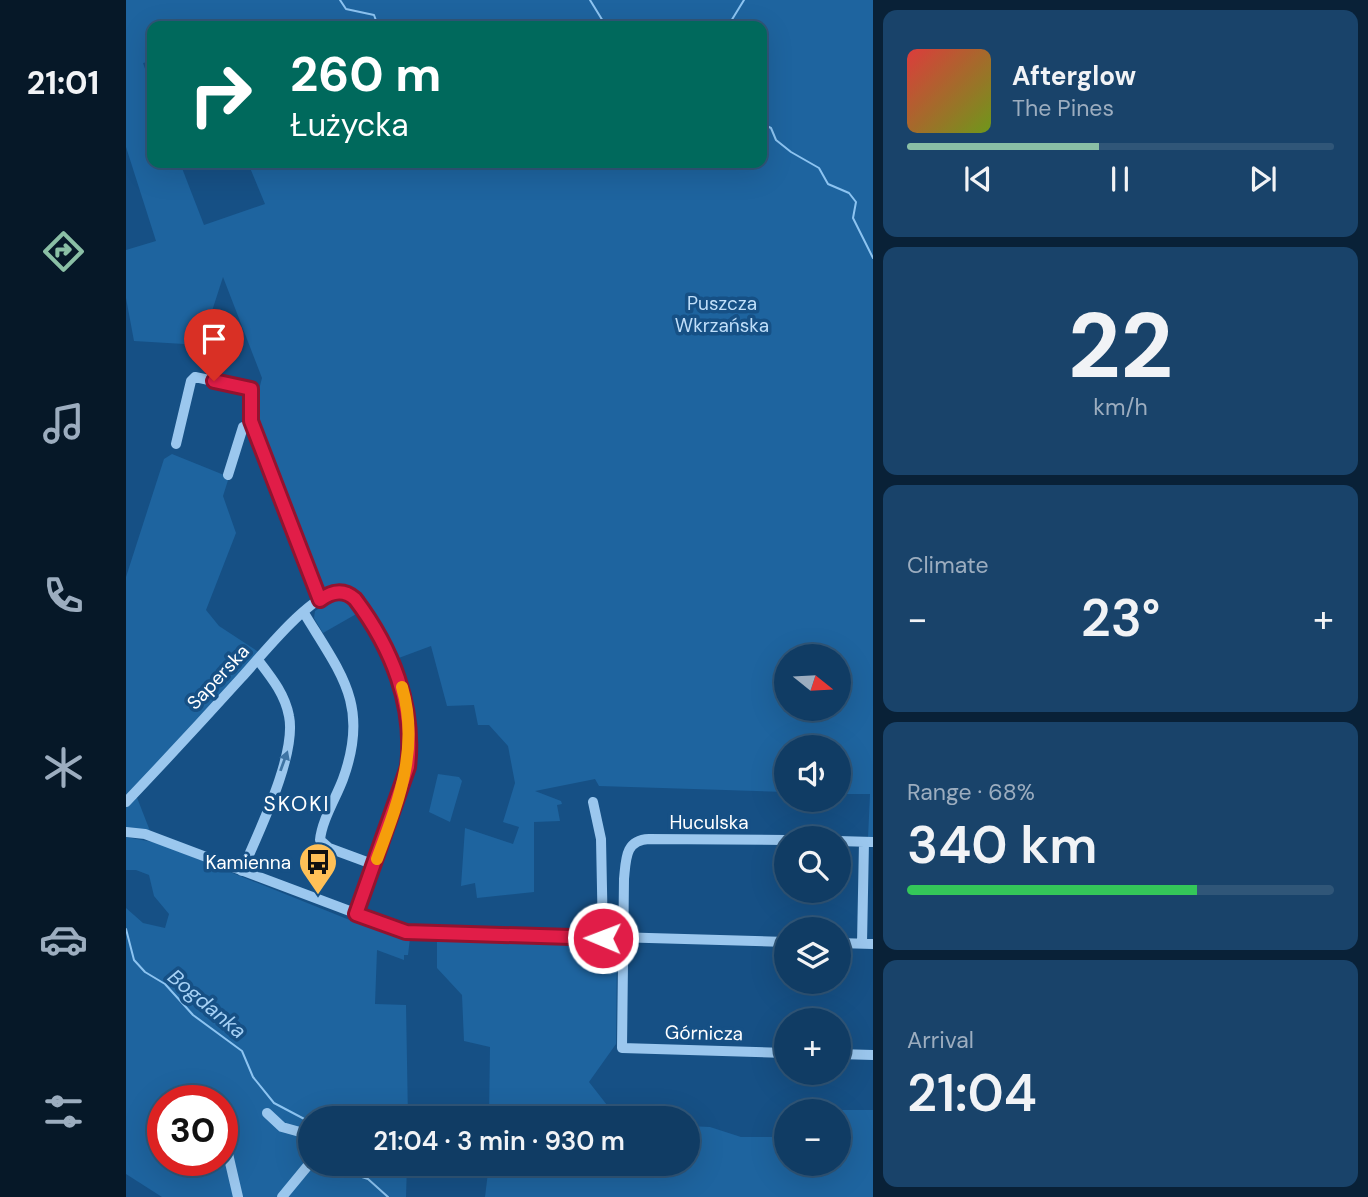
<!DOCTYPE html>
<html lang="en">
<head>
<meta charset="utf-8">
<style>
  :root { --surface:#103c64; --page:#19436a; --text:#f1f3f6; --muted:#9cadbf; --line:#305678; --accent:#8abfa5 }
  body { margin:0; font-family:"DM Sans",sans-serif; background:var(--page); color:var(--text); height:100vh; display:flex; flex-direction:column; font-size:26px; white-space:nowrap }
  * { box-sizing:border-box; margin:0 }
  p { font-size:23px; color:var(--muted) }
  .icon { flex:none; width:38px; height:38px; fill:none; stroke:currentColor; stroke-width:2; stroke-linecap:round; stroke-linejoin:round }
  .map { position:relative; flex:1; overflow:hidden }
  .panel { display:flex; flex-direction:column; gap:10px; padding:10px; background:#092137; width:495px }
  .panel>* { flex:none }
  .top-card { position:absolute; left:21px; top:21px; width:620px; height:147px; border-radius:14px; box-shadow:0 7px 28px #0002,0 0 0 2px var(--line); background:#00695c; color:#fff; overflow:hidden }
  .needle { width:46px; rotate:108deg }
  .fabs { position:absolute; left:648px; top:644px; display:grid; gap:14px }
  .fabs a { display:grid; place-items:center; width:77px; height:77px; border-radius:50%; background:var(--surface); box-shadow:0 7px 28px #0002,0 0 0 2px var(--line); font-size:35px }
  .speed { position:absolute; left:21px; top:1085px; display:flex; gap:14px; font-size:35px; font-weight:700; text-align:center }
  .speed>* { display:grid; place-content:center; width:91px; height:91px; border-radius:50%; background:var(--surface); box-shadow:0 7px 28px #0002,0 0 0 2px var(--line); line-height:1 }
  .speed .limit { border:10px solid #d22; background:#fff; color:#111 }
  .pin { position:absolute; display:grid; place-items:center; width:60px; height:60px; color:#fff; margin:-72px -30px; border-radius:50% 50% 50% 0; rotate:-45deg; box-shadow:0 0 7px #0007 }
  .pin .icon { rotate:45deg }
  .me { position:absolute; width:77px; margin:-38px; rotate:271deg; stroke-linejoin:round; filter:drop-shadow(0 0 5px #0008) }
  .turn { display:flex; align-items:center; gap:24px; height:147px; padding:0 28px; font-size:32px }
  .turn .icon { width:91px; height:91px; stroke-width:2.5 }
  .turn b { display:block; font-size:49px; line-height:60px }
  .big { font-size:52px; font-weight:600; line-height:1.1 }
  .panel .tile { flex:1; display:flex; flex-direction:column; justify-content:center; gap:10px; min-width:0; padding:0 24px; border-radius:14px; background:var(--page) }
  .panel .dial { align-items:center; gap:0 }
  .dial b { font-size:91px; line-height:1 }
  .song { display:flex; align-items:center; gap:21px }
  .cover { width:84px; height:84px; border-radius:10px; background:linear-gradient(135deg,hsl(0 70% 55%),hsl(80 70% 35%)) }
  .played { height:7px; border-radius:4px; background:linear-gradient(90deg,var(--accent) 45%,var(--line) 45%) }
  .keys { display:flex; justify-content:space-around; direction:ltr }
  .heat { display:flex; justify-content:space-between; align-items:center; font-size:38px; direction:ltr }
  .charge { height:10px; border-radius:5px; background:linear-gradient(90deg,#34c759 68%,var(--line) 0) }
  .trip { position:absolute; left:172px; top:1106px; width:402px; height:70px; border-radius:35px; background:var(--surface); box-shadow:0 7px 28px #0002,0 0 0 2px var(--line); font-weight:600; line-height:70px; text-align:center }
  main { display:flex; flex:1; min-height:0 }
  .tab-bar { display:flex; flex-direction:column; width:126px; justify-content:space-around; align-items:center; background:#061828; color:var(--muted) }
  .tab-bar .icon { width:49px; height:49px }
  .tab-bar .selected { color:var(--accent) }
  .tab-bar b { font-size:32px; color:var(--text) }
  .map>svg:first-child { display:block }
  .green { fill:#1e649f; fill-rule:evenodd }
  .lines { fill:none; stroke-linecap:round; stroke-linejoin:round }
  .stream { stroke:#8dc4f1; stroke-width:2 }
  .minor { stroke:#9bc7ee; stroke-width:10 }
  .oneway { fill:#3e74a4 }
  .route-casing { stroke:#92132f; stroke-width:18 }
  .route { stroke:#e11d48; stroke-width:12 }
  .slow { stroke:#f59e0b; stroke-width:12 }
  .labels { text-anchor:middle; dominant-baseline:central; stroke-width:7; stroke-linejoin:round; paint-order:stroke }
  .park-label { font-size:19px; fill:#c0dffa; stroke:#165085 }
  .street-label { font-size:19px; fill:#fff; stroke:#165085 }
  .poi-label { font-size:19px; fill:#fff; stroke:#165085; text-anchor:end }
  .neighbourhood-label { font-size:21px; letter-spacing:2px; fill:#fff; stroke:#165085 }
  .water-label { font-size:21px; font-style:italic; fill:#a6d1f5; stroke:#165085 }
</style>
</head>
<body>
<main>
<nav class="tab-bar">
<b>21:01</b>
<svg class="icon selected" aria-label="directions" viewBox="0 0 24 24"><path d="M12 3l9 9-9 9-9-9zM9 14v-3h6M13 9l2 2-2 2"/></svg>
<svg class="icon" aria-label="music" viewBox="0 0 24 24"><path d="M9 18V5l10-2v13"/><circle cx="6" cy="18" r="3"/><circle cx="16" cy="16" r="3"/></svg>
<svg class="icon" aria-label="phone" viewBox="0 0 24 24"><path d="M5 4h4l2 5-3 2q2 4 5 5l2-3 5 2v4C11 20 4 13 5 4z"/></svg>
<svg class="icon" aria-label="climate" viewBox="0 0 24 24"><path d="M12 3v18M4 7l16 10M4 17L20 7"/></svg>
<svg class="icon" aria-label="car" viewBox="0 0 24 24"><path d="M5 17H2v-5l4-1 3-4h7l3 4 3 1v5h-3M9 17h6M6 11h13"/><circle cx="7" cy="17" r="2"/><circle cx="17" cy="17" r="2"/></svg>
<svg class="icon" aria-label="filters" viewBox="0 0 24 24"><path d="M4 7h16M4 17h16"/><circle cx="9" cy="7" r="2"/><circle cx="15" cy="17" r="2"/></svg>
</nav>
<div class="map">
<svg width="747" height="1197" viewBox="0 0 747 1197">
  <rect width="100%" height="100%" fill="#165085"/>
  <path class="green" d="M0 0H747V839L742 838 744 794H712V747H660V792L473 786 469 779 409 791 435 801 436 804 431 805 434 821 408 822V892L351 898 349 883 335 886 339 828 387 844 393 827 377 822 389 783 382 746 363 725H352L348 705 321 706 305 646 270 659 238 596C226 584 211 582 196 590L128 409 136 378 97 277 75 345 8 341 0 298V250L30 241 0 147ZM26 26H635V163H122L139 204 78 225 54 163H26V89L17 63 26 61ZM660 656H712V709H660Z
    M46 454 103 477 97 496 110 533 80 610 93 626 134 653 0 796V577L38 459Z
    M215 599 222 602 232 613 197 633 188 618 189 611 203 602Z
    M312 774 333 777 336 781 324 822 303 812Z
    M10 795 24 831 0 828V806Z
    M0 837 32 843 241 927 284 938 282 955H278V960L251 950 249 1004 280 1005 282 1118H184V1164H281L280 1197H36L0 1174V908L17 923 39 928 43 914 28 896 23 875 10 870H0ZM37 1101H96V1160H37Z
    M311 938 491 946 490 1044 463 1082 481 1105H491L511 1118H363L364 1047 338 1041 336 995 311 968Z
    M700 1110H747V1197H359L363 1164H562V1126L584 1127 615 1137H660V1164H712V1111Z"/>
  <g class="lines">
    <path class="stream" d="M214 0 220 9 248 15 252 26
      M464 0 480 26
      M602 26 618 0
      M635 123 645 128 650 140 665 152 693 168 702 184 723 193 730 202 727 218 747 258
      M0 929 8 960 19 972 39 984 67 1015 116 1051 127 1077 148 1103 184 1122
      M216 1164 227 1174 242 1179 262 1197"/>
    <path class="minor" d="M50 444 65 381 69 377 125 389V421L194 600
      M102 475 117 427H127
      M178 613C215 674 244 705 217 779 210 798 196 820 194 840L203 848 249 865
      M0 802C39 761 77 720 115 678 136 655 175 606 203 594 224 586 234 605 242 620 255 643 270 665 277 691 299 765 256 846 230 914
      M467 802 475 839 477 938
      M0 832 19 834 277 931 660 942
      M660 840 523 839C499 840 500 859 498 879L496 1048 660 1053
      M712 841 747 842
      M116 871C132 833 171 755 163 716 159 694 145 677 132 660
      M712 943 747 944
      M736 943 738 842
      M712 1054 747 1055
      M141 1113 156 1127 174 1132 184 1138
      M96 1128 112 1197
      M156 1197 184 1163"/>
  </g>
  <defs><path id="oneway-solid" d="M-6-.8H1V-3.2L6.5 0L1 3.2V.8H-6Z" transform="scale(1.75)"/></defs>
  <use class="oneway" href="#oneway-solid" transform="translate(158 761) rotate(-70)"/>
  <g class="lines">
    <defs>
      <path id="route" d="M88 381 125 389V421L194 600C206 591 218 589 229 599 266 648 289 706 282 767L230 914 280 932 477 938"/>
    </defs>
    <use href="#route" class="route-casing"/>
    <use href="#route" class="route"/>
    <path class="slow" d="M251 859C272 802 294 749 276 687"/>
  </g>
  <defs>
    <symbol id="bus-pin" viewBox="-11 -11 22 30"><path d="M0 17L-7.5 6A9.5 9.5 0 1 1 7.5 6Z" fill="#ffc057" stroke="#165085"/><path d="M-5-6H5V4H4V6H2V4H-2V6H-4V4H-5ZM-3.5-4V0h7V-4ZM-3.5 1.2v1.5H-2V1.2ZM2 1.2v1.5H3.5V1.2Z" fill="#111"/></symbol>
  </defs>
  <g fill-rule="evenodd">
    <use href="#bus-pin" x="170" y="840" width="44" height="60"/>
  </g>
  <g class="labels">
    <g class="park-label">
      <text x="596" y="303">Puszcza<tspan x="596" dy="22">Wkrzańska</tspan></text>
    </g>
    <g class="street-label">
      <text transform="translate(92 677) rotate(-47)">Saperska</text>
      <text x="583" y="822">Huculska</text>
      <text transform="translate(578 1033) rotate(1)">Górnicza</text>
    </g>
    <g class="poi-label">
      <text x="165" y="862">Kamienna</text>
    </g>
    <g class="neighbourhood-label">
      <text x="171" y="804">SKOKI</text>
    </g>
    <g class="water-label">
      <text transform="translate(81 1004) rotate(40)">Bogdanka</text>
    </g>
  </g>
</svg>
<div class="fabs">
<a><svg class="needle" viewBox="-14 -14 28 28"><path d="M0-13l5 13h-10z" fill="#e53935"/><path d="M0 13l5-13h-10z" fill="#9cadbf"/></svg></a>
<a><svg class="icon" aria-label="sound" viewBox="0 0 24 24"><path d="M4 9h4l5-4v14l-5-4H4zM17 9q2 3 0 6"/></svg></a>
<a><svg class="icon" aria-label="search" viewBox="0 0 24 24"><circle cx="10" cy="10" r="6"/><path d="M15 15l6 6"/></svg></a>
<a><svg class="icon" aria-label="layers" viewBox="0 0 24 24"><path d="M12 4l9 5-9 5-9-5zM3 14l9 5 9-5"/></svg></a>
<a>+</a>
<a>−</a>
</div>
<div class="speed"><div class="limit">30</div></div>
<div class="pin" style="left:88px;top:381px;background:#d93025"><svg class="icon" aria-label="arrive" viewBox="0 0 24 24"><path d="M6 21V4h12l-3 4 3 4H6"/></svg></div>
<svg class="me" style="left:477px;top:938px" viewBox="-20 -20 40 40"><circle r="17" fill="#e11d48" stroke="#fff" stroke-width="3"/><path d="M0-11L8 9 0 5-8 9z" fill="#fff"/></svg>
<div class="trip">21:04 · 3 min · 930 m</div>
<div class="top-card">
<div class="turn"><svg class="icon" aria-label="right" viewBox="0 0 24 24"><path d="M7 20v-9h11M14 6l5 5-5 5"/></svg><div><b>260 m</b>Łużycka</div></div>
</div>
</div>
<section class="panel">
<div class="tile">
<div class="song"><i class="cover"></i><div><b>Afterglow</b><p>The Pines</p></div></div>
<div class="played"></div>
<div class="keys"><svg class="icon" aria-label="previous" viewBox="0 0 24 24"><path d="M18 5L8 12l10 7zM5 5v14"/></svg><svg class="icon" aria-label="pause" viewBox="0 0 24 24"><path d="M8 5v14M16 5v14"/></svg><svg class="icon" aria-label="next" viewBox="0 0 24 24"><path d="M6 5l10 7-10 7zM19 5v14"/></svg></div>
</div>
<div class="tile dial"><b>22</b><p>km/h</p></div>
<div class="tile"><p>Climate</p>
<div class="heat"><a>−</a><b class="big">23°</b><a>+</a></div>
</div>
<div class="tile"><p>Range · 68%</p><b class="big">340 km</b><div class="charge"></div></div>
<div class="tile"><p>Arrival</p><b class="big">21:04</b></div>
</section>
</main>
</body>
</html>
